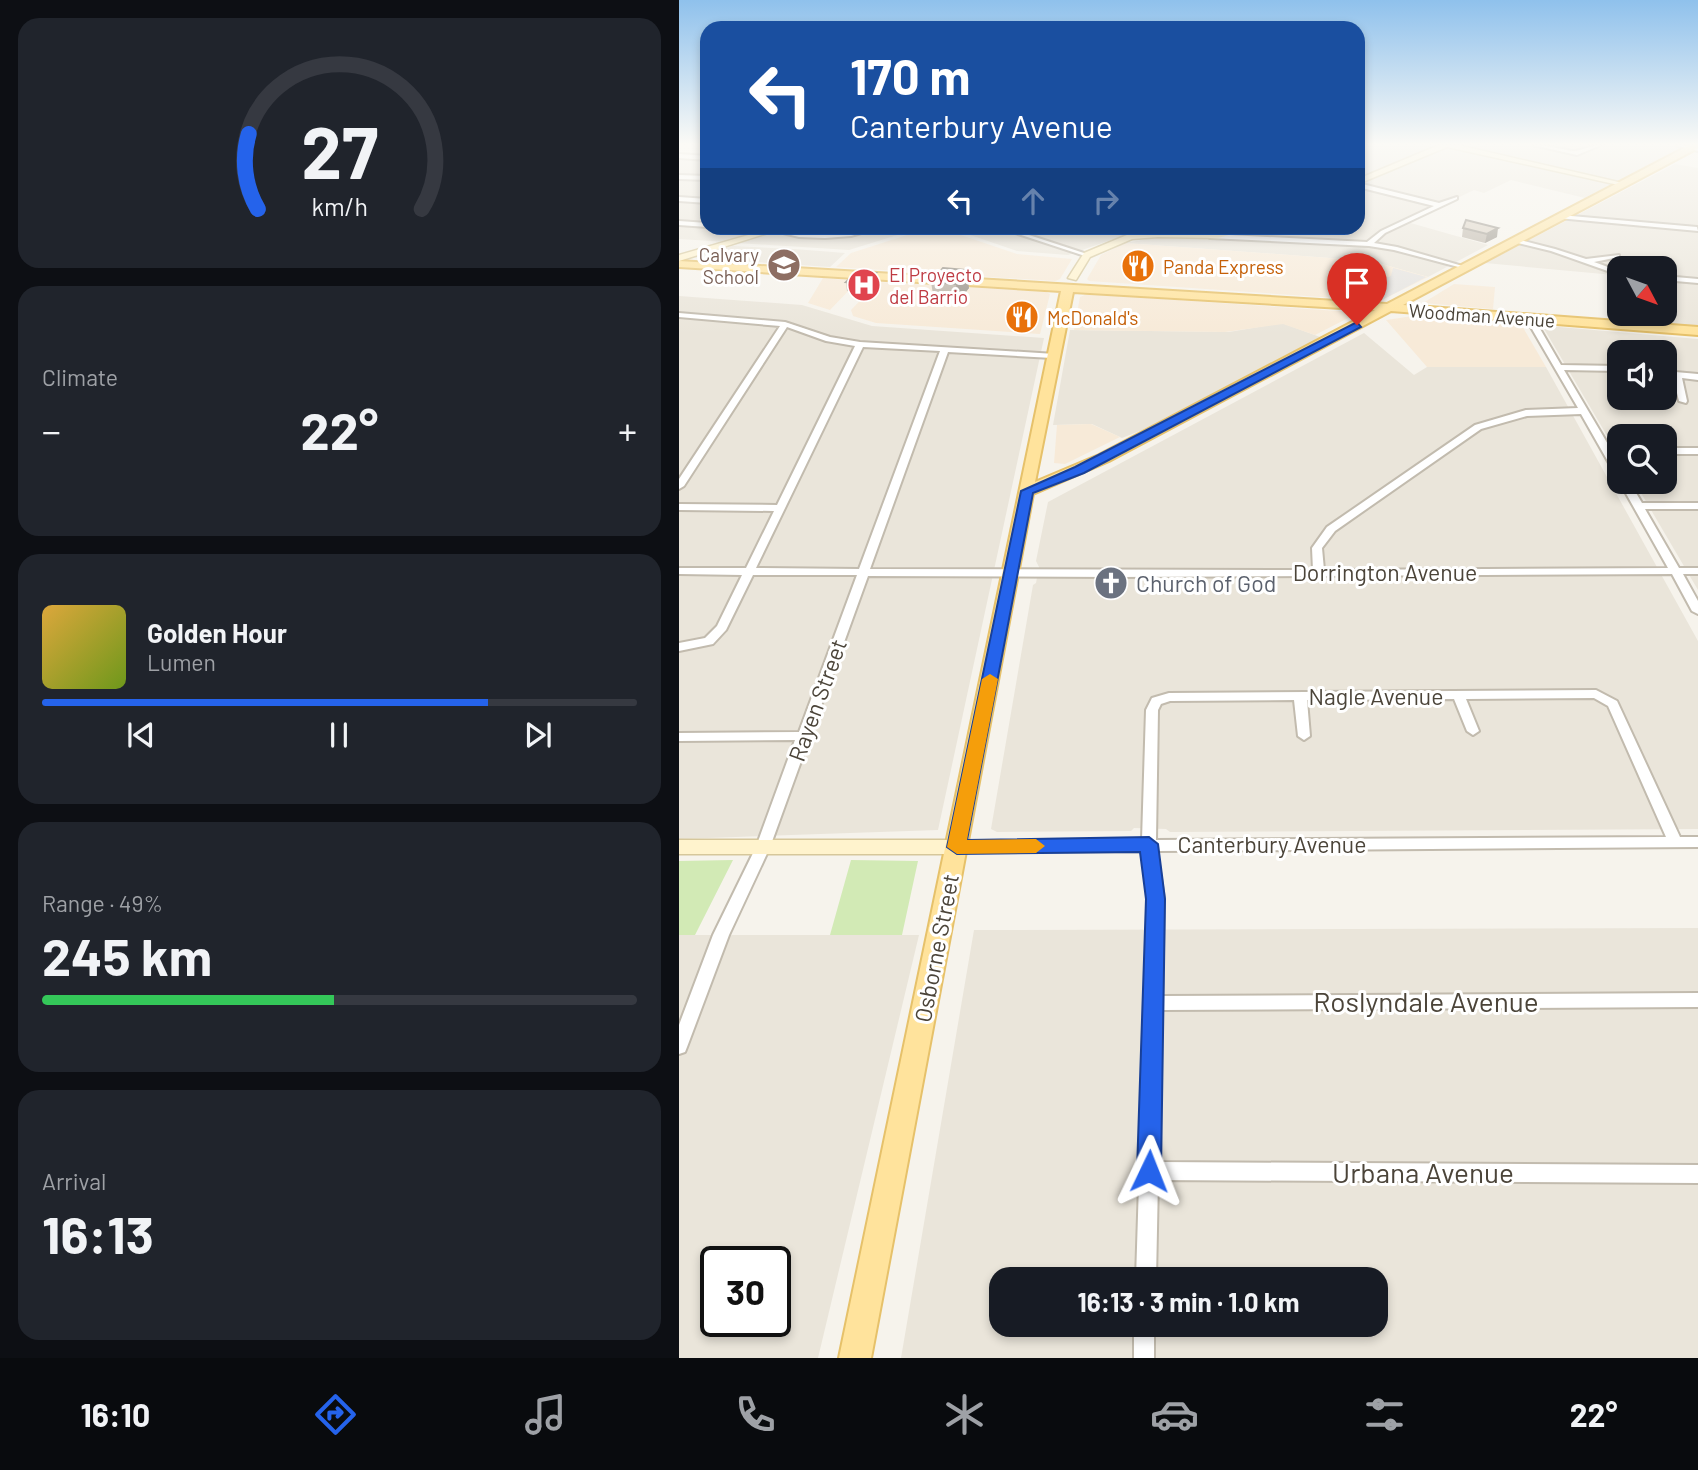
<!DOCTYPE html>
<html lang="en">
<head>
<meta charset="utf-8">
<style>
  :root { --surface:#171b24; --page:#20242c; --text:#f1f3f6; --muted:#9ea1a6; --line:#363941; --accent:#2563eb }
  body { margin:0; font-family:Barlow,sans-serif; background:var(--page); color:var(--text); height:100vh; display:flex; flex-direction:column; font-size:26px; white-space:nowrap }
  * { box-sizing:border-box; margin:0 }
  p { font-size:23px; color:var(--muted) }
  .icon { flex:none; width:38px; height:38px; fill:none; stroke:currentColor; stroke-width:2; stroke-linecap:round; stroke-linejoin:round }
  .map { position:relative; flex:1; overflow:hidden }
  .details { display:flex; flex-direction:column; gap:18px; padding:18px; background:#0d0f14; width:679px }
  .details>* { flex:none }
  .hud { position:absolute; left:21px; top:21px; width:665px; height:214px; border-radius:21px; box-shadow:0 4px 10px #0003; background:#1a4fa0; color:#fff; overflow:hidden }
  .needle { width:46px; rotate:131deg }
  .fabs { position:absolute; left:928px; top:256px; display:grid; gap:14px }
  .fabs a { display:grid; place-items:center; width:70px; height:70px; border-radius:14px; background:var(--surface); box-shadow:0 4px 10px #0003; font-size:35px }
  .speed { position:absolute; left:21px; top:1246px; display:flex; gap:14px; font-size:35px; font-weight:700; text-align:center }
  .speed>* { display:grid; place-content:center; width:91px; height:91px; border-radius:50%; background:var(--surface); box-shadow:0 4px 10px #0003; line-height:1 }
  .speed .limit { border:4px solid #111; border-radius:10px; background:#fff; color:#111 }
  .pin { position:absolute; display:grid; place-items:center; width:60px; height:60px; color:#fff; margin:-72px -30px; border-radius:50% 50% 50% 0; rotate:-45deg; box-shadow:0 0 7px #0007 }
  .pin .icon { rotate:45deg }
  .me { position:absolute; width:77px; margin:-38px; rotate:2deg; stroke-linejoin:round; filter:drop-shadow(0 0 5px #0008) }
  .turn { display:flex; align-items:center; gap:24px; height:147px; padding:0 35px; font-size:32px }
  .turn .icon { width:91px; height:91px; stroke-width:2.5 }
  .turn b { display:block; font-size:49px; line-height:60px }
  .lanes { display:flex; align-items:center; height:66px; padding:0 35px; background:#0003; justify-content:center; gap:35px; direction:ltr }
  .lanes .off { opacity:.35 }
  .big { font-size:52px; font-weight:700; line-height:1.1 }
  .details .widget { flex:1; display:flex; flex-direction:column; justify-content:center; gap:10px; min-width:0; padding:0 24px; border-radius:21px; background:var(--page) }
  .details .dial { align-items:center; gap:0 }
  .dial svg { height:182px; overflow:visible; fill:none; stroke:var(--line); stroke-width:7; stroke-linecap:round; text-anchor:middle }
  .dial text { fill:var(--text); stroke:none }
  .song { display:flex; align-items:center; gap:21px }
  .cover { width:84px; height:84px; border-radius:10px; background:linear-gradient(135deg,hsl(40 70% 55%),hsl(80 70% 35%)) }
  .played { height:7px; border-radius:4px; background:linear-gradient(90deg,var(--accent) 75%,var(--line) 75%) }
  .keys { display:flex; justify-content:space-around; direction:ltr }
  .heat { display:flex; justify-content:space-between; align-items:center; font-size:38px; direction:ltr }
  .charge { height:10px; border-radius:5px; background:linear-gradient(90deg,#34c759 49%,var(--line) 0) }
  .trip { position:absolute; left:310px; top:1267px; width:399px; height:70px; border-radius:21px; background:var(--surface); box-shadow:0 4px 10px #0003; font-weight:700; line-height:70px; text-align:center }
  .menu { display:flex; height:112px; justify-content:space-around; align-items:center; background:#090b0e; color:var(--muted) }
  .menu .icon { width:49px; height:49px }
  .menu .active { color:var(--accent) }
  .menu b { font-size:32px; color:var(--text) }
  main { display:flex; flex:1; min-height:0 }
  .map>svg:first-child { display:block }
  .residential { fill:#eae5da; fill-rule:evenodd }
  .commercial { fill:#f7ead8 }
  .green { fill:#d2eab5 }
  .parking { fill:#e5e3e0 }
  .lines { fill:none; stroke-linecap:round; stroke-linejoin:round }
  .street-casing { stroke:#c2bbae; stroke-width:4 }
  .secondary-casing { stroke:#d6c79b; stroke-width:3 }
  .primary-casing { stroke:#e6c16a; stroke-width:4 }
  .street { fill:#fff; fill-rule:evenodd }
  .secondary { fill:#fff3cd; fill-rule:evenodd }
  .primary { fill:#ffe39c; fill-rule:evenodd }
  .wall { fill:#bab2a6 }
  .shaded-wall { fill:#979187 }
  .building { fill:#d8cfc1; stroke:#979187; stroke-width:2 }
  .route { fill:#2563eb; stroke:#184099; stroke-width:2 }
  .slow { fill:#f59e0b }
  .labels { text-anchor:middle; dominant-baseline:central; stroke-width:6; stroke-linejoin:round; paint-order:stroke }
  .far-education-label { font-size:19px; fill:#785e54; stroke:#fff; text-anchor:end }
  .far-food-label { font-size:19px; fill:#c56008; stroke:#fff; text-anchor:start }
  .far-health-label { font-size:19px; fill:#be3a42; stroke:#fff; text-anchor:start }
  .far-street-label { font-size:19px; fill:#4b4439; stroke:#fff }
  .street-label { font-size:23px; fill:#4b4439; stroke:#fff }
  .worship-label { font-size:23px; fill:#5b616d; stroke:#fff; text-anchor:start }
  .near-street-label { font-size:28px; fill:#4b4439; stroke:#fff }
</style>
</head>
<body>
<main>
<section class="details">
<div class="widget dial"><svg viewBox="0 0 100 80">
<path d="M14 69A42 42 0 1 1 86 69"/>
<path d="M14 69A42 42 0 0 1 10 36" stroke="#2563eb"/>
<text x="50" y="56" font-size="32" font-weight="700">27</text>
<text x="50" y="72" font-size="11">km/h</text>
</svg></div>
<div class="widget"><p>Climate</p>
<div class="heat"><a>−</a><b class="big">22°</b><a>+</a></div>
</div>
<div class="widget">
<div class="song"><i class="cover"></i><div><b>Golden Hour</b><p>Lumen</p></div></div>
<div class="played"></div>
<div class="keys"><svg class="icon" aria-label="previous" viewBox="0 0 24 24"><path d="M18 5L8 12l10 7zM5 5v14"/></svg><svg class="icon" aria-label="pause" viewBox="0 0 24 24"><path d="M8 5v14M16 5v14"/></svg><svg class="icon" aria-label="next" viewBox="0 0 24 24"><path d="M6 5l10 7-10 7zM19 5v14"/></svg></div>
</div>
<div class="widget"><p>Range · 49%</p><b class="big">245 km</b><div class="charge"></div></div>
<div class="widget"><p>Arrival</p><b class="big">16:13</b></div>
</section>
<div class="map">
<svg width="1019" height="1358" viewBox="0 0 1019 1358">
  <rect width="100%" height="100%" fill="#f6f3ec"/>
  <path class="residential" d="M679 145H761L679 180Z
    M773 145H994L1002 147 942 180H935Z
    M769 147 933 184 906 198 832 180 805 193 795 190 728 222 809 245 749 277 692 261 446 243 485 236 564 240 568 236 566 233 579 228H679V185Z
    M0 158 28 159V228H95L49 242 0 239Z
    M996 164 1019 168V326L941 320 940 313H985V268H940V313L935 275 806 263Z
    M108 228H241L170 250 58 243Z
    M271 228H563L542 233 483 231 446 235 389 255 338 251Z
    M53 246 115 249 166 253 151 267 16 258Z
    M0 296 123 305 193 326 365 338 259 830 0 839Z
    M603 323 641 337 476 425 443 438 413 424 374 425 391 330 550 332Z
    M869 326 1019 339V590L955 481H985V436H940V456L864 327ZM940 352H985V397H940Z
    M685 333 735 375 748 367H867L1019 641V829L491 832 487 829 455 828 452 831 318 832 312 829 354 585 357 583 360 567 357 561 369 502Z
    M1019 928V1358H222L295 930ZM322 1279H696V1325H322Z
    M0 935H240L139 1358H0ZM37 1262H96V1321H37Z"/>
  <path class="commercial" d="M250 228H261L338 254 393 259 381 279 376 281 157 267 172 253Z
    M446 243 692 261 749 277 701 301 410 281 408 279 422 255Z
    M144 278 179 281 151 310 129 303Z
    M199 282 367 292 371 294 361 334 197 323 174 316 172 310Z
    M775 284 816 287 814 309 744 303Z
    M408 294 674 312 677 314 636 335 604 324 546 332 395 330 401 297Z
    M734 316 842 324 867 367H748L707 320Z
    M412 424 441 437 386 464 375 463 378 425Z"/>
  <path class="green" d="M54 860 16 935H0V861Z
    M172 860 239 861 223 935H151Z"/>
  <path class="parking" d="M714 268 747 277 701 301 677 300 678 288 705 291 706 278 712 276Z"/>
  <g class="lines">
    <defs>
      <path id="street" d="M854 145C868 145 881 149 894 151 903 151 912 145 922 145L898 155Z
        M998 145 1019 147V151L999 146Z
        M0 154 28 156V160L0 158Z
        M0 175 28 176V180L0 179Z
        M679 183 760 203 778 197V199L706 233 695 243 718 247 787 267V269L715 250 690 246 531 238 528 236 531 234 688 242 702 231 755 206 679 187Z
        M0 197 28 199V203L0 201Z
        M679 208 682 209V211L679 212Z
        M881 215 1018 227 1019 231 879 218V216Z
        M0 221 28 223V227L0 225Z
        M60 228H98L120 233 146 234 190 228H199L172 236 146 238 120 237 96 231 63 230Z
        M321 228H329L411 255 406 256Z
        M429 228H437L462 236 459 238Z
        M837 239 876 249 907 259 940 255V257L915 262 940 271V275L872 251 835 242V240Z
        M985 276 1019 279V283L985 280Z
        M0 313 106 322 151 337 181 342 376 354 377 356 373 358 269 352 191 569 634 570 633 548 648 527 796 425 847 410 899 408 846 317 853 315 882 365 940 366V371L885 370 940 463V475L935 472 902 414 848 416 802 429 656 531 643 548 645 570 989 568 940 481H950L963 503H1019V509H966L1000 568H1019V574H1004L1019 601V614L1013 611 993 574 436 577 189 576 91 847 50 935 8 1047 6 1052 0 1054V1025L34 935 77 847 116 740 0 741V733L120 732 178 575H74L47 630 34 644 0 651V643L26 638 38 626 63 575 0 574V568H67L95 511 0 510V504L98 505 176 346 147 341 108 327 5 486 0 489V479L101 326 0 317ZM184 347 261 351 180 569 77 568Z
        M985 371 1019 374V380L1003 378 1008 401 1007 403 1000 401 994 377 985 376Z
        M985 448H1019V454H985Z
        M917 690 938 701 1001 837H1019V847L478 851 485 899 483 996 1019 993V1007L482 1010 479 1162 1019 1165V1183L479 1180 477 1279H457L469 899 464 851 278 852 273 851 271 847 273 843 463 840 467 710 473 698 490 693ZM915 698 929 706 987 837 477 840 479 710 482 704 491 701 615 700 619 736 625 740 631 736 628 700 775 699 788 731 794 735 800 731 787 699Z
        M455 1325H475V1358H455Z"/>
      <path id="secondary" d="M760 145H779L948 184 944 186 768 147 679 184V179Z
        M94 228H105L0 261V255Z
        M562 228H575L539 238 479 237 453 239 411 257 397 280 389 278 405 253 448 235 479 231 539 232Z
        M0 840H278L285 842 287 847 285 852 278 854H0Z"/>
      <path id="primary" d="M1011 145H1019V148L724 305 1019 327V335L712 311 430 461 354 494 192 1358H160L382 291 0 267V261L708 304ZM394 292 696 310 420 455 356 482Z"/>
    </defs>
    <use href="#street" class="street-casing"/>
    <use href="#secondary" class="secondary-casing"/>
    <use href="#primary" class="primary-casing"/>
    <use href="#street" class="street"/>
    <use href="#secondary" class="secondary"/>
    <use href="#primary" class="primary"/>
  </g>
  <path class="wall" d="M784 228 818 237 806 243 783 237Z
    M264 268 290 288 279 302 255 300 252 282Z
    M167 282H199L189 292 168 291Z"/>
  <path class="shaded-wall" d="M819 228 818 237 806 243 808 234Z
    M288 270 290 288 279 302 277 284Z
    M197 273 199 282 189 292 188 283Z"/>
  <path class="building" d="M787 220 819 228 808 234 784 228Z
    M264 268 288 270 277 284 252 282Z
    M177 272 197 273 188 283 167 282Z"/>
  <linearGradient id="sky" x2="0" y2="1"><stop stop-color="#8fc1ec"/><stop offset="0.43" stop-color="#fbfaf6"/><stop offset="1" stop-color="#fbfaf6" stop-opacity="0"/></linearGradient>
  <rect width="1019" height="335" fill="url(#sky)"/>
  <path class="route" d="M678 322 682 327 405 473 354 493 288 840 470 837 479 844 486 899 482 1171 478 1179 470 1182 461 1179 458 1171 467 899 461 852 278 854 268 847 342 491 396 467Z"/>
  <path class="slow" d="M311 674 319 679 288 840 357 839 366 846 357 853 278 854 268 847 303 679Z"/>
  <defs>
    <symbol id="school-disc" viewBox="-11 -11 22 22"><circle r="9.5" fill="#8d6e63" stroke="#fff"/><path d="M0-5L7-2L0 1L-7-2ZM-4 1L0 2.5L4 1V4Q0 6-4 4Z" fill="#fff"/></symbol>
    <symbol id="restaurant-disc" viewBox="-11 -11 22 22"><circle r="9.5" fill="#e8710a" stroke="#fff"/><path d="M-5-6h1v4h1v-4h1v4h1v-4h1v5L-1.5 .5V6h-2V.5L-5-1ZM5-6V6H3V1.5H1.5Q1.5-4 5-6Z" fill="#fff"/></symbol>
    <symbol id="hospital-disc" viewBox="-11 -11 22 22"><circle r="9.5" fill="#e0444e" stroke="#fff"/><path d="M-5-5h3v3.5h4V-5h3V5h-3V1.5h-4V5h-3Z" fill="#fff"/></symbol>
    <symbol id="church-disc" viewBox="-11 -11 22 22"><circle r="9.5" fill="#6b7280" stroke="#fff"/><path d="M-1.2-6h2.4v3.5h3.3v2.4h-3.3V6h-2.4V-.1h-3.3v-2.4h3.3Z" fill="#fff"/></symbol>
  </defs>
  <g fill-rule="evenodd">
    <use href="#school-disc" x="86" y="246" width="38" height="38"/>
    <use href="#restaurant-disc" x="440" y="247" width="38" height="38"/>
    <use href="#hospital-disc" x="166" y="266" width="38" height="38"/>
    <use href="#restaurant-disc" x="324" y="298" width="38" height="38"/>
    <use href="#church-disc" x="413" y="564" width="38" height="38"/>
  </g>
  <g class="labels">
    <g class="far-education-label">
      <text x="80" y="254">Calvary<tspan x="80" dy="22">School</tspan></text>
    </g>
    <g class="far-food-label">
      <text x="484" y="266">Panda Express</text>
      <text x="368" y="317">McDonald's</text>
    </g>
    <g class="far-health-label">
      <text x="210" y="274">El Proyecto<tspan x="210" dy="22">del Barrio</tspan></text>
    </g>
    <g class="far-street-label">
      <text transform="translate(803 315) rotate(4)">Woodman Avenue</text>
    </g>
    <g class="street-label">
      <text x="706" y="572">Dorrington Avenue</text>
      <text x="697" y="696">Nagle Avenue</text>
      <text transform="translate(138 700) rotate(-70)">Rayen Street</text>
      <text x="593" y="844">Canterbury Avenue</text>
      <text transform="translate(257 948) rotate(-79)">Osborne Street</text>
    </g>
    <g class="worship-label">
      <text x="457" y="583">Church of God</text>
    </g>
    <g class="near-street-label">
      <text x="747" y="1001">Roslyndale Avenue</text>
      <text x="744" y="1172">Urbana Avenue</text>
    </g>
  </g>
</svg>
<div class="fabs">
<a><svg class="needle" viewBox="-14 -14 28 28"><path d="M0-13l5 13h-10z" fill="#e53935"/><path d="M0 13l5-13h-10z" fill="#9ea1a6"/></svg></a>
<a><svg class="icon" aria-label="sound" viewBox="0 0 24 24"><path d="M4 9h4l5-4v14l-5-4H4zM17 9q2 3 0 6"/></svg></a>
<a><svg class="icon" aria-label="search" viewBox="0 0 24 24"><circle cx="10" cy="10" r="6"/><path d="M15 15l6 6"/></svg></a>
</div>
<div class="speed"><div class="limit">30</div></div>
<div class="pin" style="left:678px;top:325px;background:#d93025"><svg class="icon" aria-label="arrive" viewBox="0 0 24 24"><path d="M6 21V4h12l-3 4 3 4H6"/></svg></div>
<svg class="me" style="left:470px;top:1171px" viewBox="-20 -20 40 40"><path d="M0-17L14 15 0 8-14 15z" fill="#2563eb" stroke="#fff" stroke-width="4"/></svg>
<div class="trip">16:13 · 3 min · 1.0 km</div>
<div class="hud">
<div class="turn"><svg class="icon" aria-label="left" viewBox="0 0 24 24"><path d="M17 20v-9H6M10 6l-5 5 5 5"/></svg><div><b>170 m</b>Canterbury Avenue</div></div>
<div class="lanes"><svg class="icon" aria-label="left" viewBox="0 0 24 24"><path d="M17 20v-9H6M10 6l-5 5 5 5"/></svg><svg class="icon off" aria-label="ahead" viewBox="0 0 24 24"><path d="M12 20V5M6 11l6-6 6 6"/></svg><svg class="icon off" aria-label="right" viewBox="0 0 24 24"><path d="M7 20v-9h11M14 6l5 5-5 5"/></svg></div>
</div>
</div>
</main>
<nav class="menu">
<b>16:10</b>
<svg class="icon active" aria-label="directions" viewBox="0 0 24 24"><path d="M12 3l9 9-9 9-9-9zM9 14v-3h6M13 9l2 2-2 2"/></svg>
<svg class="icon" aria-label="music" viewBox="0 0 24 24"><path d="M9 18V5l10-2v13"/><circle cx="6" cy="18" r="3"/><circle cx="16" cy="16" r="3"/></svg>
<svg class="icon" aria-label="phone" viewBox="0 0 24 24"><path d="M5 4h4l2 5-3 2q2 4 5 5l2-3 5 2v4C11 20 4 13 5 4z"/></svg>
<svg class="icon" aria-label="climate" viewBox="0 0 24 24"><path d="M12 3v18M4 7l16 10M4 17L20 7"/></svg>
<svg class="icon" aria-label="car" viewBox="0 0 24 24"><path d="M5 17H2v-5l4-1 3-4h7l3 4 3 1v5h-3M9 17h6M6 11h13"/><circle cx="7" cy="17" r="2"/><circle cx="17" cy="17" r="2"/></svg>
<svg class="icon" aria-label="filters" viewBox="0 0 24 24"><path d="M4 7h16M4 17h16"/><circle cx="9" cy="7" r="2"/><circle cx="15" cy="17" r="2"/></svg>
<b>22°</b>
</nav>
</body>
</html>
